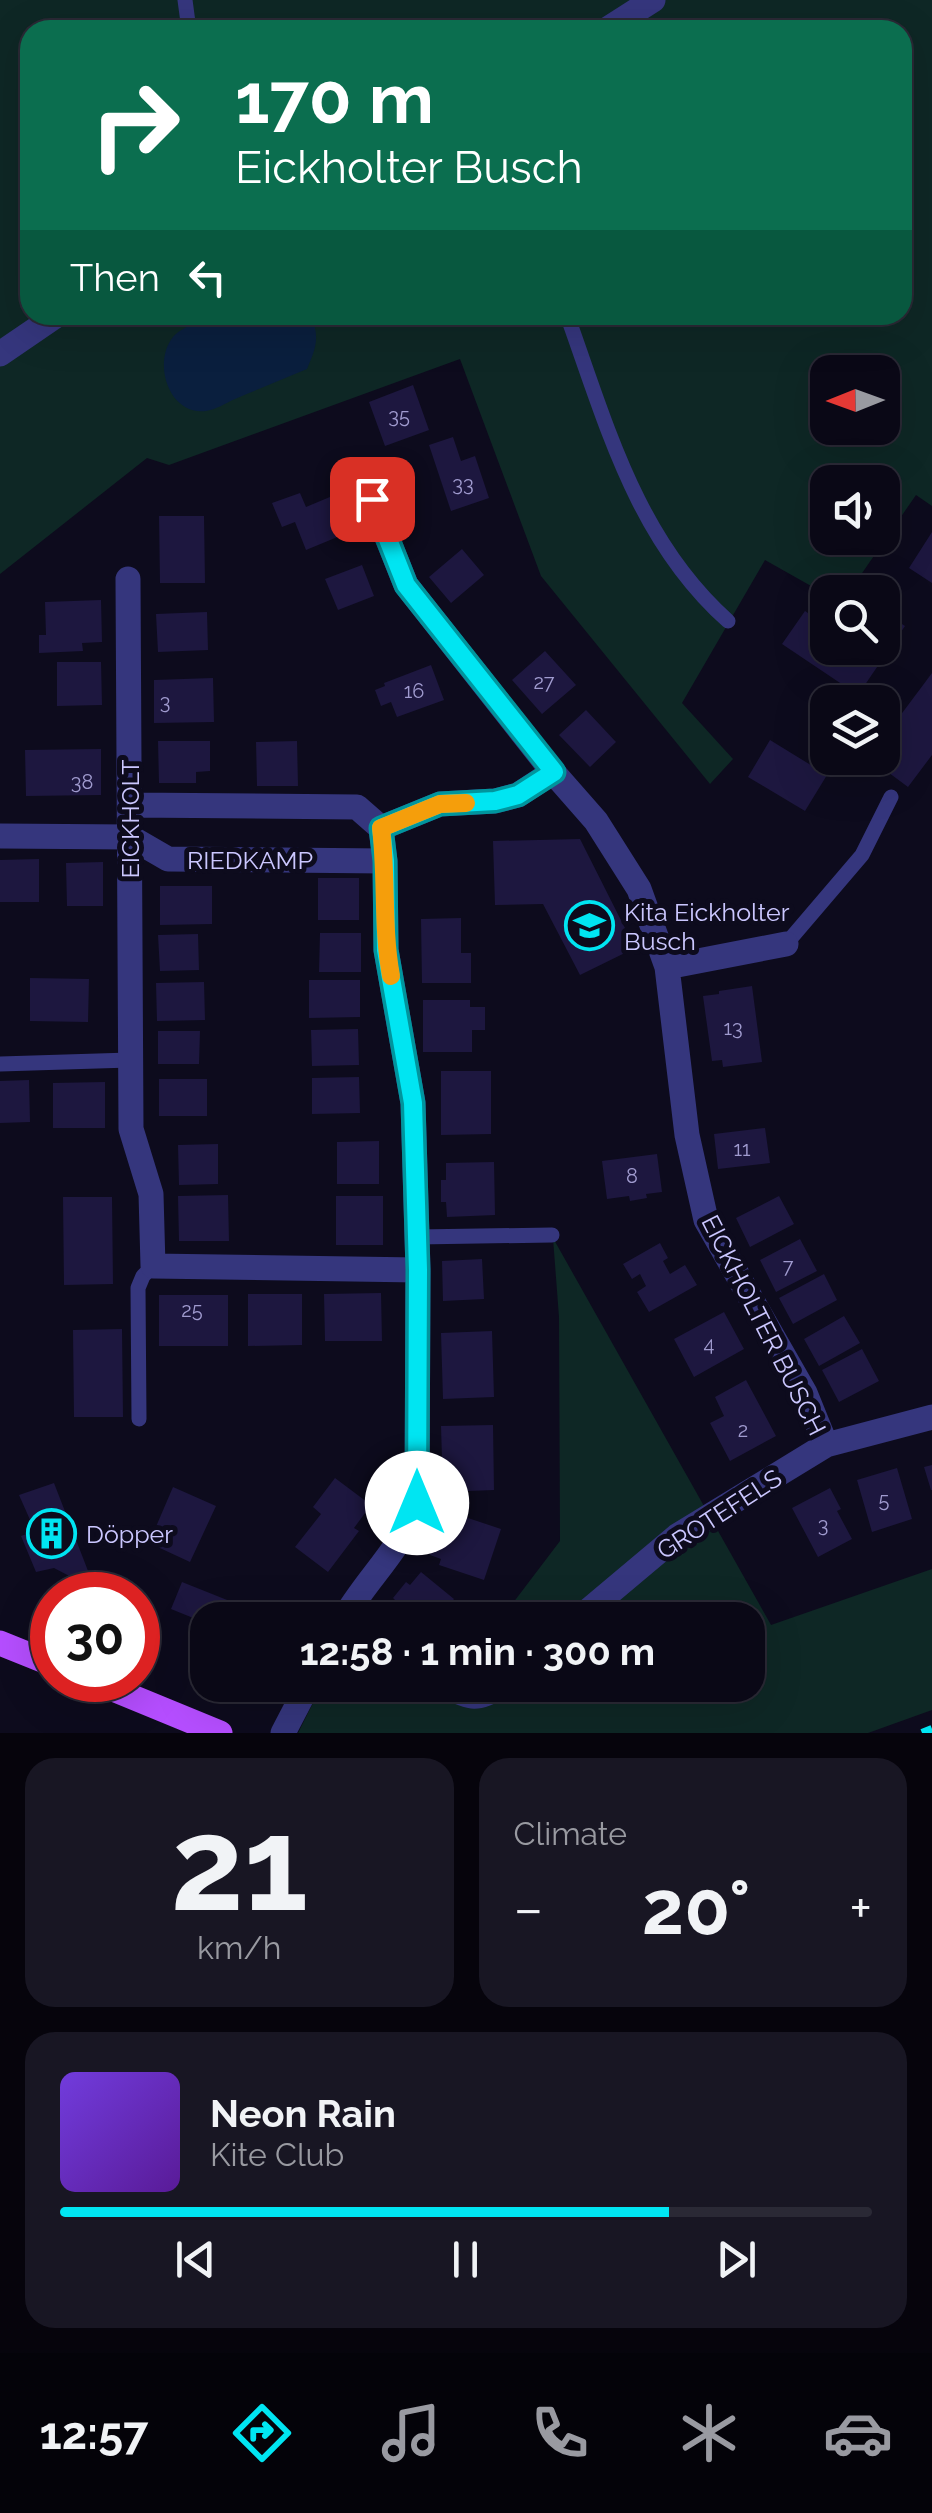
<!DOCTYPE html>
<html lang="en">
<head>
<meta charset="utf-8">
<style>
  :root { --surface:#0a0816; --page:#181623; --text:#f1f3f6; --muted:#999aa1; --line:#2a2935; --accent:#00e5f2 }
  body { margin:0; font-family:Raleway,sans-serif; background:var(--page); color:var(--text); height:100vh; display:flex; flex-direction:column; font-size:38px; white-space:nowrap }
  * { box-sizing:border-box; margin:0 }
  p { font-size:32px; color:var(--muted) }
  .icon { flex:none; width:55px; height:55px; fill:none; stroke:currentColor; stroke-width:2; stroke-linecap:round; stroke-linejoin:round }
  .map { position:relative; height:1733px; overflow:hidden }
  .panel { display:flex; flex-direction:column; gap:25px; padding:25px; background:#06040c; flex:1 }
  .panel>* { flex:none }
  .guide { position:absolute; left:20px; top:20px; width:892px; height:305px; border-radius:30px; box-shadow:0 10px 40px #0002,0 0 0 2px var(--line); background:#0b6e4f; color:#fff; overflow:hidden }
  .needle { width:65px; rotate:269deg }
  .controls { position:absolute; left:810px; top:355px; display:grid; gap:20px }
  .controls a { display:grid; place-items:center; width:90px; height:90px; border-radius:20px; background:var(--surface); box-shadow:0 10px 40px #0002,0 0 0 2px var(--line); font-size:50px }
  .speed { position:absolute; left:30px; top:1572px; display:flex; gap:20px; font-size:50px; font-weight:700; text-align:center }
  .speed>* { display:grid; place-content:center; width:130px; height:130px; border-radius:50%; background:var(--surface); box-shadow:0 10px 40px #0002,0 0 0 2px var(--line); line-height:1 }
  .speed .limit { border:15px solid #d22; background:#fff; color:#111 }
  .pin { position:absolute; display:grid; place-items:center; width:85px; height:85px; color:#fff; margin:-42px; border-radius:20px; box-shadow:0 5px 15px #0006 }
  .me { position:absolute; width:110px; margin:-55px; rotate:0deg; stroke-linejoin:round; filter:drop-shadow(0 0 8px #0008) }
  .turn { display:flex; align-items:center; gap:35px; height:210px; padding:0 50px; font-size:45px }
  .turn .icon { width:130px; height:130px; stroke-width:2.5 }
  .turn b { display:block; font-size:70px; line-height:85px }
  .then { display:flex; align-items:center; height:95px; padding:0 50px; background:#0003; gap:20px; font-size:38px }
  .big { font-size:75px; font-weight:700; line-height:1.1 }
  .panel .tile { flex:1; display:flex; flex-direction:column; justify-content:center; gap:15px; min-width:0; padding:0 35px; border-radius:30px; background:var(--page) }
  .panel .dial { align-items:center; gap:0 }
  .dial b { font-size:130px; line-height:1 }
  .song { display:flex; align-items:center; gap:30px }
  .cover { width:120px; height:120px; border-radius:15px; background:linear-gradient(135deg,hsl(260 70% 55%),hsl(270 70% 35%)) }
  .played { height:10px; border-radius:5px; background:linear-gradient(90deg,var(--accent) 75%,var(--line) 75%) }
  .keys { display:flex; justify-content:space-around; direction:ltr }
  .heat { display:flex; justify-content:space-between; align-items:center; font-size:55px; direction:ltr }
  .panel .tiles { flex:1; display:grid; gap:25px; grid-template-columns:1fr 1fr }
  .tile:last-child { grid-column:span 2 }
  .trip { position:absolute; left:190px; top:1602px; width:575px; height:100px; border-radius:30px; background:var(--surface); box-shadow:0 10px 40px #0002,0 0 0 2px var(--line); font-weight:700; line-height:100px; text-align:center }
  .menu { display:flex; height:160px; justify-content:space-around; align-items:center; background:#040309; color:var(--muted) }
  .menu .icon { width:70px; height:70px }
  .menu .selected { color:var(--accent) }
  .menu b { font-size:45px; color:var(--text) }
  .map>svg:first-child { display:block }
  .green { fill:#0e2725; fill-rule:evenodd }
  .water { fill:#0a1f3e }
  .building { fill:#1d173f }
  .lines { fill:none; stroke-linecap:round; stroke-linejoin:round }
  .service { stroke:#35367d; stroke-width:15 }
  .minor { stroke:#35367d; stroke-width:25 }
  .primary { stroke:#b54eff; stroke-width:25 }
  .rail { stroke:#00e5f2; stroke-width:8; stroke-dasharray:15 12; stroke-linecap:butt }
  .route-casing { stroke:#00959d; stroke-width:25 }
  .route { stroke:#00e5f2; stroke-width:18 }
  .slow { stroke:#f59e0b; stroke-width:18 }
  .labels { text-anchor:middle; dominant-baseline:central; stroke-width:10; stroke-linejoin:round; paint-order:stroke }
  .number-label { font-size:20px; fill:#a09bcf }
  .street-label { font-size:25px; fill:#cbc7ff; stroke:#0d0b1d }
  .poi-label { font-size:25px; fill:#cbc7ff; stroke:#0d0b1d; text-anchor:start }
</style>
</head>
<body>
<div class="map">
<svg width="932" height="1733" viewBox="0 0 932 1733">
  <rect width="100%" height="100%" fill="#0d0b1d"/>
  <path class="green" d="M0 0H932V506L916 495 849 592H828L827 595 765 560 682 703 733 759 710 784 541 576 460 359 169 465 147 458 0 574ZM30 30H902V315H30ZM828 372H882V428H828ZM828 482H882V538H828Z
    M553 1238 771 1625 932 1569V1710L868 1733H298L322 1685H748V1620H500L560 1541 559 1317Z"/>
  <path class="water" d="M214 315H311C320 338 316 348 307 369 283 379 259 389 235 399 226 403 215 410 206 411 169 416 152 363 173 337 181 327 202 321 214 315Z"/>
  <path class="building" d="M413 385 429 430 385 446 369 402Z
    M453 437 461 461 475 456 489 498 451 511 429 445Z
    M300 493 306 507 337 494 352 531 306 550 295 522 282 527 272 503Z
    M159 516H204L205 583H160Z
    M932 532V583L909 568Z
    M462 549 484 575 451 603 429 577Z
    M362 565 374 596 338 610 325 579Z
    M101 600 102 642 82 643 83 651 39 653V635H46L45 602Z
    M805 611 828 627V648H882V611L905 626 858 695 782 644Z
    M207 612 208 650 158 652 156 614Z
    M545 651 576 685 542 714 512 680Z
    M57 662H101L102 705 57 706Z
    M431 665 444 700 397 717 391 702 381 706 375 690 385 686 384 683Z
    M932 673V755L908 787 869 758H882V740Z
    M213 678 214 722 154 723V680Z
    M586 710 616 742 590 767 559 735Z
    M770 740 827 775 805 811 748 777Z
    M158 741H210V771L196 772V783H159Z
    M297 741 298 786H257L256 742Z
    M101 749V795L26 796 25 750Z
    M580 839 635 948 580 975 543 904 495 905 493 841Z
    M39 859V902H0V860Z
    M103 862V906H67L66 863Z
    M318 878H359V920H318Z
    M160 886H212V924L160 925Z
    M461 918V953H471V983H422L421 919Z
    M320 933H361V972H319Z
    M198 934 199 970 160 971 158 935Z
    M30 978 89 979 88 1022 30 1021Z
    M309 980H360V1017L309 1018Z
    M204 982 205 1020 157 1021 156 983Z
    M752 986 762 1062 723 1067 722 1060 712 1061 703 996 719 994V991Z
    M423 1000H470V1007H485V1030H472V1052H423Z
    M358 1029 359 1065 312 1066 311 1030Z
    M158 1031H200L199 1064H158Z
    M441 1071H491V1134L441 1135Z
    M359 1077 360 1113 312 1114V1078Z
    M159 1079H207V1116H159Z
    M29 1080 30 1122 0 1123V1081Z
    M105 1082V1128H53V1083Z
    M765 1128 770 1163 718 1169 714 1134Z
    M379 1141V1184H337V1142Z
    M218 1144V1184L179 1185 178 1145Z
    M657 1154 662 1192 646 1194 647 1198 630 1201 629 1196 607 1199 602 1161Z
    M494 1162 495 1215 447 1217 446 1202H441V1180H446V1163Z
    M228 1195 229 1241H179L178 1196Z
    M336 1196H383V1245H336Z
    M779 1196 794 1224 750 1247 736 1218Z
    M63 1197H112L113 1284 64 1285Z
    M800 1239 817 1271 776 1292 760 1260Z
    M660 1243 668 1258 663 1261 670 1274 685 1265 697 1285 649 1312 637 1292 646 1286 640 1274 632 1279 623 1264Z
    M482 1259 484 1299 443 1301 442 1261Z
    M824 1274 837 1300 793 1324 779 1298Z
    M381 1293 382 1341H325L324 1294Z
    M248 1294H302V1345L248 1346Z
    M159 1295H228V1346H159Z
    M724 1312 744 1349 694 1377 674 1339Z
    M844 1316 860 1343 819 1366 804 1339Z
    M122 1329 123 1417H74L73 1330Z
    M492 1331 494 1397 443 1399 441 1333Z
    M862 1349 879 1381 839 1402 822 1370Z
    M746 1380 776 1436 730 1461 710 1423 724 1416 715 1397Z
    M493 1425 494 1490 443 1492 441 1426Z
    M932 1465V1490H931L924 1467Z
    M897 1468 912 1519 872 1532 857 1480Z
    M335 1478 371 1505 354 1528 359 1531 328 1572 295 1547 321 1514 313 1507Z
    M54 1483 90 1576 77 1580 54 1568 36 1572 21 1536 35 1531 19 1495Z
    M173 1487 216 1506 190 1562 149 1543Z
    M830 1488 841 1509 837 1511 852 1539 818 1557 792 1508Z
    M456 1514 501 1529 484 1580 439 1565 441 1559 430 1555 443 1515 455 1519Z
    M421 1572 454 1599 437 1620H397L388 1613 397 1602 393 1598 406 1582 410 1585Z
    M182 1582 257 1612 254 1620H208V1624L171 1609Z"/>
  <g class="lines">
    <path class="service" d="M185 0 189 30
      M567 315C607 426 637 540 728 621
      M786 944 862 855 891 797
      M0 1064 130 1060
      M417 1237 552 1235
      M139 1419 138 1288 143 1276 153 1266"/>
    <path class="minor" d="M606 30 653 0
      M0 354 57 315
      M360 470 406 585 553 772 596 821 639 889 667 967 687 1135 706 1220 805 1393 826 1445
      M128 579 131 1129 151 1194 153 1266 418 1270
      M130 805 357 807 381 828 385 861
      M381 828 440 804 495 801 518 795 553 772
      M0 836 130 837 168 859 385 861 386 950 413 1103 418 1270 417 1503C404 1547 365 1580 343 1620
      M667 967 786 944
      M577 1620 677 1536 826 1445 932 1417
      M446 1685C470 1700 479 1700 502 1685
      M283 1733 308 1685"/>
    <path class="primary" d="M0 1643 52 1664
      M91 1680 220 1733"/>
    <path class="rail" d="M922 1733 932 1729"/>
  </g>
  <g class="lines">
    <defs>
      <path id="route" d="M372 499 406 585 554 772 518 795 495 801 440 804 381 828 385 861 386 950 413 1103 418 1270 417 1503"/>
    </defs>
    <use href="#route" class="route-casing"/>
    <use href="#route" class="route"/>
    <path class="slow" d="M391 976C382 927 387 878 381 828L440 804 466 803"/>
  </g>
  <defs>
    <symbol id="school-ring" viewBox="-11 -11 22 22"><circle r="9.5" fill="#0d0b1d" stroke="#00e5f2" stroke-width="1.5"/><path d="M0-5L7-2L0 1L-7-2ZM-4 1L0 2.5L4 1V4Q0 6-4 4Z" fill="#00e5f2"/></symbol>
    <symbol id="building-ring" viewBox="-11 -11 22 22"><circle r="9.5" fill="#0d0b1d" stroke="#00e5f2" stroke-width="1.5"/><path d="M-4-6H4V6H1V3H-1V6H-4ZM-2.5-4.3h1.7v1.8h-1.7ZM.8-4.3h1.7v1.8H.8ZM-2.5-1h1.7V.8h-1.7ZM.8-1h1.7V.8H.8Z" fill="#00e5f2"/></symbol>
  </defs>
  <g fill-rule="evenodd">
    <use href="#school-ring" x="562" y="898" width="55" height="55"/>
    <use href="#building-ring" x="24" y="1506" width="55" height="55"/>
  </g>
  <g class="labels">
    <g class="number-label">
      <text x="399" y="416">35</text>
      <text x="463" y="484">33</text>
      <text x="544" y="682">27</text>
      <text x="414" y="691">16</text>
      <text x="165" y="702">3</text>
      <text x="82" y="782">38</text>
      <text x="733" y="1028">13</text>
      <text x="742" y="1149">11</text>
      <text x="632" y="1176">8</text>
      <text x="788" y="1266">7</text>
      <text x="192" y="1310">25</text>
      <text x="709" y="1344">4</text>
      <text x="743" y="1430">2</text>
      <text x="884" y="1500">5</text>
      <text x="823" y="1525">3</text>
    </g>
    <g class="street-label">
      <text transform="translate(130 819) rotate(-90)">EICKHOLT</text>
      <text x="250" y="860">RIEDKAMP</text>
      <text transform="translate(764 1325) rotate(63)">EICKHOLTER BUSCH</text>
      <text transform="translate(719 1514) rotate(-33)">GROTEFELS</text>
    </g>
    <g class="poi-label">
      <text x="624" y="912">Kita Eickholter<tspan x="624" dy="29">Busch</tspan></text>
      <text x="86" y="1534">Döpper</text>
    </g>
  </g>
</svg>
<div class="controls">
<a><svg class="needle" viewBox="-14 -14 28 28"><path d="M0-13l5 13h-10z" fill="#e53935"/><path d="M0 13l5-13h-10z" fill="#999aa1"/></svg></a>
<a><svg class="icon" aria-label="sound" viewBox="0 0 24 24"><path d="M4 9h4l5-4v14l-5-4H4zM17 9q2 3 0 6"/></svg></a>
<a><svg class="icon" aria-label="search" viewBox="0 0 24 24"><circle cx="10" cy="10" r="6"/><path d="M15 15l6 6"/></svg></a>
<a><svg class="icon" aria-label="layers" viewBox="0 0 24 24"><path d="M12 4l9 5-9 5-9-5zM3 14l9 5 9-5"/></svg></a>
</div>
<div class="speed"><div class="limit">30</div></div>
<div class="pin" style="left:372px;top:499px;background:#d93025"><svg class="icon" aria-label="arrive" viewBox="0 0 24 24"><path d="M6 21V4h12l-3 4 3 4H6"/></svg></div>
<svg class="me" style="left:417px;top:1503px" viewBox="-20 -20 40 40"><circle r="19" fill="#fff"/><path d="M0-13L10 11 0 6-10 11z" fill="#00e5f2"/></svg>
<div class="trip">12:58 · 1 min · 300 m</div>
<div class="guide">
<div class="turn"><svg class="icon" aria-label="right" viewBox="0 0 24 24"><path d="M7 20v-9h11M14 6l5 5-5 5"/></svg><div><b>170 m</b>Eickholter Busch</div></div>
<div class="then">Then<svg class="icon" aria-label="left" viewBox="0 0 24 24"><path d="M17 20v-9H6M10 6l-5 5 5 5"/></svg></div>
</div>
</div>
<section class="panel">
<div class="tiles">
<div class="tile dial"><b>21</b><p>km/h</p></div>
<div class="tile"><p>Climate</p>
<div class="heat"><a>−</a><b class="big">20°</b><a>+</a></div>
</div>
<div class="tile">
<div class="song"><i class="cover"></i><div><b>Neon Rain</b><p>Kite Club</p></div></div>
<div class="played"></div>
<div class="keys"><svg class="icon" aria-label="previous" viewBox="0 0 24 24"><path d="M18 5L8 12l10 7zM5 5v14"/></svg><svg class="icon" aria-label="pause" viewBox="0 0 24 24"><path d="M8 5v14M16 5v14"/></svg><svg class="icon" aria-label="next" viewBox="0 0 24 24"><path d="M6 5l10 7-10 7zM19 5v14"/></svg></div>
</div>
</div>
</section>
<nav class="menu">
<b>12:57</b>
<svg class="icon selected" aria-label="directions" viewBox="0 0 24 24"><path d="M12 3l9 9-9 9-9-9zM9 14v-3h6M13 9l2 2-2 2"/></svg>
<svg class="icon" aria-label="music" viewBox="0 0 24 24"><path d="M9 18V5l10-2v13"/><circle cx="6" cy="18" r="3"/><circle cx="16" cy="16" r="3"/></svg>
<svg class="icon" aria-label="phone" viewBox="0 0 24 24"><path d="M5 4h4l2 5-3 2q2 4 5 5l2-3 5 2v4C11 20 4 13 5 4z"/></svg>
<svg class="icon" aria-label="climate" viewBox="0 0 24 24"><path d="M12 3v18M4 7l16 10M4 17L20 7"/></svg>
<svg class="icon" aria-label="car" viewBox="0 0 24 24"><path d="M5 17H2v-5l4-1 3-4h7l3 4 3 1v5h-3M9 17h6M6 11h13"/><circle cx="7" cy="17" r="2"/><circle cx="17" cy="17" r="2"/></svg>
</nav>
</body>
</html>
